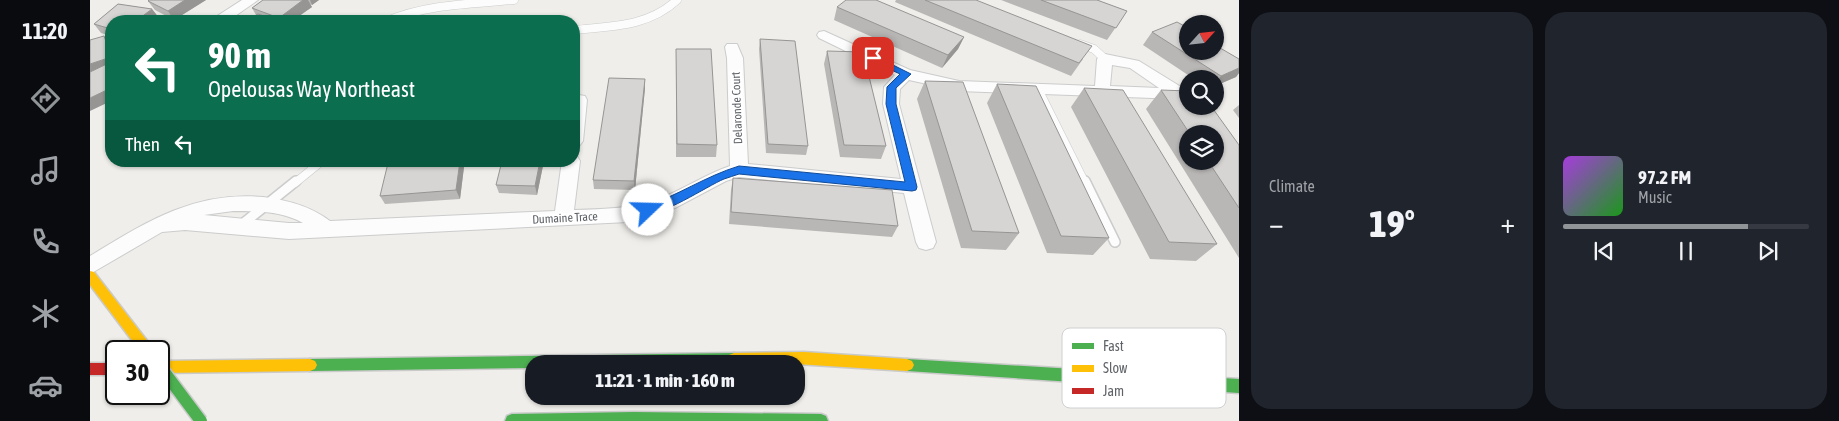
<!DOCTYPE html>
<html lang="en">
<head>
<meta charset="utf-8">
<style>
  :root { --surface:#171b24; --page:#20242c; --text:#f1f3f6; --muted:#9ea1a6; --line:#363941; --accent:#919496 }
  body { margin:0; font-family:"Asap Condensed",sans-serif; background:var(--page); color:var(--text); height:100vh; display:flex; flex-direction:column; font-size:19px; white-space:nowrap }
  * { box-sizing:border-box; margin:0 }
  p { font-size:16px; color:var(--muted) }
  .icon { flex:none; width:28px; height:28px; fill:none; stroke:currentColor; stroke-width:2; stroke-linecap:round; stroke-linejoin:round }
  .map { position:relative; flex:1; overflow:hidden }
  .side { display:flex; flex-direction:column; gap:12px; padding:12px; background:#0d0f14; width:600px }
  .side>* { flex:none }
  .banner { position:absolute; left:15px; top:15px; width:475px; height:152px; border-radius:20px; box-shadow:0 1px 4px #0004; background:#0b6e4f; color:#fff; overflow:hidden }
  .needle { width:32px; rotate:63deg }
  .tools { position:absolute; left:1089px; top:15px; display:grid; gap:10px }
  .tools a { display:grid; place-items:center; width:45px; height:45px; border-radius:50%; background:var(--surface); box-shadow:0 1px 4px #0004; font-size:25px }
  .speed { position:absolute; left:15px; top:340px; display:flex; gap:10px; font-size:25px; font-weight:700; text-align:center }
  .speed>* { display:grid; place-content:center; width:65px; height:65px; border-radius:50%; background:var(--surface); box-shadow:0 1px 4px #0004; line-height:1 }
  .speed .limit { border:2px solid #111; border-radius:8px; background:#fff; color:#111 }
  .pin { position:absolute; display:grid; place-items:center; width:42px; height:42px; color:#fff; margin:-21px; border-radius:10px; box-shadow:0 2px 8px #0006 }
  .me { position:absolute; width:55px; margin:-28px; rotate:69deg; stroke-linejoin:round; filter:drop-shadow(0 0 4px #0008) }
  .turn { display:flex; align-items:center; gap:18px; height:105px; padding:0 20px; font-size:22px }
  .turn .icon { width:65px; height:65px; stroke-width:2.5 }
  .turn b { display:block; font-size:35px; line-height:42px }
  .then { display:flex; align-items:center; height:48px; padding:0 20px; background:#0003; gap:10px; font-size:19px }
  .big { font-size:38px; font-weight:800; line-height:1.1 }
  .side .tile { flex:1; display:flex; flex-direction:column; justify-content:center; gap:8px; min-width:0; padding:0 18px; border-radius:20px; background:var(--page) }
  .song { display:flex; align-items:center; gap:15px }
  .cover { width:60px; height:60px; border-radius:8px; background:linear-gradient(135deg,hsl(280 70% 55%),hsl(120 70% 35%)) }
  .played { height:5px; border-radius:2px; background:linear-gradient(90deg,var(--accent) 75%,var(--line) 75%) }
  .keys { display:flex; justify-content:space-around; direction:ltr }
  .heat { display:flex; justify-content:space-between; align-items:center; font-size:28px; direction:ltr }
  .side .tiles { flex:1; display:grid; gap:12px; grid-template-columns:repeat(2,1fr) }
  .trip { position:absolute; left:435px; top:355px; width:280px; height:50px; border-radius:20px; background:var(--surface); box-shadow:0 1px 4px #0004; font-weight:800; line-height:50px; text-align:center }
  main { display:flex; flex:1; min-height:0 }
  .tab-bar { display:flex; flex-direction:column; width:90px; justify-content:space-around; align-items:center; background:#090b0e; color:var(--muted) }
  .tab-bar .icon { width:35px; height:35px }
  .tab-bar .current { color:var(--accent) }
  .tab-bar b { font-size:22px; color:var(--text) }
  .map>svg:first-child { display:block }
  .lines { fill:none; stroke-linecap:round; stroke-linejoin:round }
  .lane-far1-casing { stroke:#cbcccc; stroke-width:9 }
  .lane-casing { stroke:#cbcccc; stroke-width:12 }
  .street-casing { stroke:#cbcccc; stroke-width:2 }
  .fast-casing { stroke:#cacacb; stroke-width:3 }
  .slow-casing { stroke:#cacacb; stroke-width:3 }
  .jam-casing { stroke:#cacacb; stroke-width:3 }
  .lane-far1 { stroke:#fdfcfc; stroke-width:8 }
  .lane { stroke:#fdfcfc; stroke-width:9 }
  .street { fill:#fdfcfc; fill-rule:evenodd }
  .fast { fill:#4caf50; fill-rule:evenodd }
  .slow { fill:#ffc107; fill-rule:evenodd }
  .jam { fill:#c62828; fill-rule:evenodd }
  .fast-bridge-casing { stroke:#cacacb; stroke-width:15; stroke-linecap:butt }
  .fast-bridge { stroke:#4caf50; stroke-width:12 }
  .wall { fill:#b8b7b5; fill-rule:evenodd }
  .shaded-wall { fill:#969594 }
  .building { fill:#d6d5d3; stroke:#969594 }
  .route { fill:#1a73e8; stroke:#114b97 }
  .labels { text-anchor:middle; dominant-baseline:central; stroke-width:5; stroke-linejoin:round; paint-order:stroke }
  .street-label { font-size:12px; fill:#5f6368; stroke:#fff }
  .key { fill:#fff; stroke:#cfd0d2; stroke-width:1 }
  .key-label { font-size:14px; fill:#5f6368 }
</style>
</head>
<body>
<main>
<nav class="tab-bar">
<b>11:20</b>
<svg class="icon current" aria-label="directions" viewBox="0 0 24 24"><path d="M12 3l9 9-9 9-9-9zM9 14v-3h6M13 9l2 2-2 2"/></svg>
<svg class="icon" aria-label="music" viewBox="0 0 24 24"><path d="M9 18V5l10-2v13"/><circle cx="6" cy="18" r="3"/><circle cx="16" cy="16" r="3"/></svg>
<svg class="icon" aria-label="phone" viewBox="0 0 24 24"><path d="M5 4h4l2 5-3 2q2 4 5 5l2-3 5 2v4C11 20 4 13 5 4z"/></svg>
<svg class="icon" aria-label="climate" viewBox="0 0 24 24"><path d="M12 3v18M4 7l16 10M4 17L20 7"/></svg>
<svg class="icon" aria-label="car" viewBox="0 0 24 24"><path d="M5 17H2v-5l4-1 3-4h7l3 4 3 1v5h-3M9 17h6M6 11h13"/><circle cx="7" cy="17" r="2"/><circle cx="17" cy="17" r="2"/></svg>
</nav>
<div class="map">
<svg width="1149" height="421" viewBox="0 0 1149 421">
  <rect width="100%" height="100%" fill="#efeeea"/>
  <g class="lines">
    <defs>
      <path id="lane-far1" d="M297 21C338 4 381 4 424 0
        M484 30C521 26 558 27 587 0
        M990 44 1004 49 1015 59
        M948 89 995 183
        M205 183 232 161"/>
      <path id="lane" d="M995 181 1025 242
        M150 226 206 181"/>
      <path id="street" d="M152 0H168L138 21H122L124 18Z
        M734 31 820 70 869 81 1005 86 1007 59 1010 56 1015 54 1049 61 1096 90 1098 95 1096 98 1090 99 869 91 819 80 810 89 809 104 846 242 843 248 836 250 829 248 826 242 814 193 649 177 636 181 585 208 538 222 199 239 95 230 72 232 0 274V256C56 222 104 191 173 197 198 200 220 206 240 221L465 211 472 161H484V155L487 156 490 161 484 210C515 209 544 209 573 197 596 188 616 174 640 166L637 58 635 47 637 44H647L653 58 658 164 811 179 793 104 794 87 805 75 729 38 727 35 729 32ZM1022 65 1040 68 1069 88 1020 86ZM143 211C167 211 192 211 213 223H199L114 215Z
        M489 95 495 96 497 100 493 141 490 145 484 147V96Z"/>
      <path id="fast" d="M644 353 649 355 651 359 649 363 444 364V368L220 371 215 369 213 365 215 361 220 359Z
        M817 359 1149 379V393L817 371 812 369 810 365 812 361Z
        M544 412 731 414 736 416 738 421H415L417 416 422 414Z"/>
      <path id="slow" d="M0 271 4 272 65 351H50L0 285Z
        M714 352 817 359 822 361 824 365 822 369 817 371 706 364H640L637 359 639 355 644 353Z
        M220 359 225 361 227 365 225 369 220 371 69 373V361Z"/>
      <path id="jam" d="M0 363H26V375H0Z"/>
    </defs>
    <use href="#lane-far1" class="lane-far1-casing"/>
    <use href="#lane" class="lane-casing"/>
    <use href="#street" class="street-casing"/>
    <use href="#fast" class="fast-casing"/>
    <use href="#slow" class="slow-casing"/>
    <use href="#jam" class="jam-casing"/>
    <use href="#lane-far1" class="lane-far1"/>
    <use href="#lane" class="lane"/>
    <use href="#street" class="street"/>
    <use href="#fast" class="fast"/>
    <use href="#slow" class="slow"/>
    <use href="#jam" class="jam"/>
    <defs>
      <path id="fast-bridge" d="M69 365 111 421"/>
    </defs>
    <use href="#fast-bridge" class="fast-bridge-casing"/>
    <use href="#fast-bridge" class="fast-bridge"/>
  </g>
  <path class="wall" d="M116 0 84 20 65 10 58 1Z
    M173 0H229L222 5 220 4 222 7 202 21H156L166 15 162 8Z
    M806 0H886L993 59 981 76 805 2Z
    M911 0H1007L1037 11 1017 40Z
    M28 4 62 9 69 18 65 21H21V36L11 33 4 24Z
    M747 7 874 37 868 49 852 68 744 20Z
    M1062 32 1149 59V73L1146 77 1125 86V79H1104L1053 45Z
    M670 39 718 146 716 155 676 153 669 49Z
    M586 49 627 145 626 157H586Z
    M737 51 796 146 791 159 750 157 734 64Z
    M555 79V88L545 190 504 189 503 180Z
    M835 81 929 233 916 250 871 248 827 99Z
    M907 84 1019 238 1003 255 957 253 897 103Z
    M994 88 1127 244 1106 261 1060 259 981 107Z
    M1071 90 1149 145V258L1056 109ZM1098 134H1125V161H1098Z
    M1149 105V118L1143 110Z
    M454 161 447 195 409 193 406 185Z
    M374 167 370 199 295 204 290 196Z
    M643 178 808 226 802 237 639 224 641 190Z"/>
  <path class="shaded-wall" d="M95 0H116L84 20 78 11Z
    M213 0H218L222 7 202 21H191L189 18Z
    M220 0H229L222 5Z
    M62 9 69 18 65 21H46Z
    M14 36 21 44V51L18 47Z
    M874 37 868 49 852 68 858 55Z
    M21 57V69L0 76V64Z
    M1149 68V73L1146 77 1125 86V83L1131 76Z
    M555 79V88L545 190 544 181Z
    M21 88V101L0 111V98Z
    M370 161H371L374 167 370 199 366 190Z
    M450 161H454L447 195 445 186Z"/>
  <path class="building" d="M59 0H95L78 11 58 1Z
    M173 0H213L189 18 162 8Z
    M756 0H786L874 37 858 55 747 7Z
    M835 0H886L1002 46 989 63Z
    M951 0H1007L1037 11 1026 28Z
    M28 4 62 9 46 21H21V29L4 24Z
    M168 14 188 21H156Z
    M1087 22 1098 28V51H1125V45L1149 59V68L1131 76 1062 32Z
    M14 36 18 47 21 45V57L0 64V40Z
    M670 39 705 41 718 146 678 144Z
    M586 49H621L627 145 587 144Z
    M737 51 773 52 796 146 754 145Z
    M21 62V88L0 98V72Z
    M519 78 555 79 544 181 503 180Z
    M835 81 873 82 929 233 882 231Z
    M907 84 946 86 1019 238 971 236Z
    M994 88 1033 90 1127 244 1079 242Z
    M1071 90 1098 91V106H1121L1149 145V208L1118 161H1125V134H1100Z
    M328 161H370L366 190 290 196 298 163Z
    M412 161H450L445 186 406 185Z
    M643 178 802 190 808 226 641 212Z"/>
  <path class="route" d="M783 55 821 74 806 88V104L827 187 826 190 822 191 649 174C644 176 639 177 634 179 617 186 570 218 554 213L552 210 554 207C587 196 616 176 649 166L815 182 796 104 797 87 810 74 780 60 779 58Z"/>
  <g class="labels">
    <g class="street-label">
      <text transform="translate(647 108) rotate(-92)">Delaronde Court</text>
      <text transform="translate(475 218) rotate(-3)">Dumaine Trace</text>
    </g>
  </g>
  <rect x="972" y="328" width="164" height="80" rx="8" class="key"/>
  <rect x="982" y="343" width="22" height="6" fill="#4caf50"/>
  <rect x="982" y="365" width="22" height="7" fill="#ffc107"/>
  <rect x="982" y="388" width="22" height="6" fill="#c62828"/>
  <g class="key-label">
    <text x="1013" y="351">Fast</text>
    <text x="1013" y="373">Slow</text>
    <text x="1013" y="396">Jam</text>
  </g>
</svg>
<div class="tools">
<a><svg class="needle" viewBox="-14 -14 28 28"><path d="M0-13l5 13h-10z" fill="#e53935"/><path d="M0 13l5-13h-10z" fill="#9ea1a6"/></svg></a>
<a><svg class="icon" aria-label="search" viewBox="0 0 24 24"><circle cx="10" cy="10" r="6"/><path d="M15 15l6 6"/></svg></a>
<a><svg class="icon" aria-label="layers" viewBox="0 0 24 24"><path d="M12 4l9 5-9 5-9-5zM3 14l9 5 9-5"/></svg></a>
</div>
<div class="speed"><div class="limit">30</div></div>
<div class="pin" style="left:783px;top:58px;background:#d93025"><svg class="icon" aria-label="arrive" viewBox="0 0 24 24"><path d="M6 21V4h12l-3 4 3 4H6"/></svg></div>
<svg class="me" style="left:558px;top:210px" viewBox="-20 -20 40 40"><circle r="19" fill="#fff"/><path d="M0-13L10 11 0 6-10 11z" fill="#1a73e8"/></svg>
<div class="trip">11:21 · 1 min · 160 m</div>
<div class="banner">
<div class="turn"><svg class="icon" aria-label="left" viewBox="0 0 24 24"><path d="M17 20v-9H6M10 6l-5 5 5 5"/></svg><div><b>90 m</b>Opelousas Way Northeast</div></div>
<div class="then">Then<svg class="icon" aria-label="left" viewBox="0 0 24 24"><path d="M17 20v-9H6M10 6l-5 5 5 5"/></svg></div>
</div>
</div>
<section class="side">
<div class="tiles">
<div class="tile"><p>Climate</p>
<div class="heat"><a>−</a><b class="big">19°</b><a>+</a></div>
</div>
<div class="tile">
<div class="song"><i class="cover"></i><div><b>97.2 FM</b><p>Music</p></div></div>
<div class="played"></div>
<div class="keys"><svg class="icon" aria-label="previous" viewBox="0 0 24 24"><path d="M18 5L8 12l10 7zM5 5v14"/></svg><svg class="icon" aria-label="pause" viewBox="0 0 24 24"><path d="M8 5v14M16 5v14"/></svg><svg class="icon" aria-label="next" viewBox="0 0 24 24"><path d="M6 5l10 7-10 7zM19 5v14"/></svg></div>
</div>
</div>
</section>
</main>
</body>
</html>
